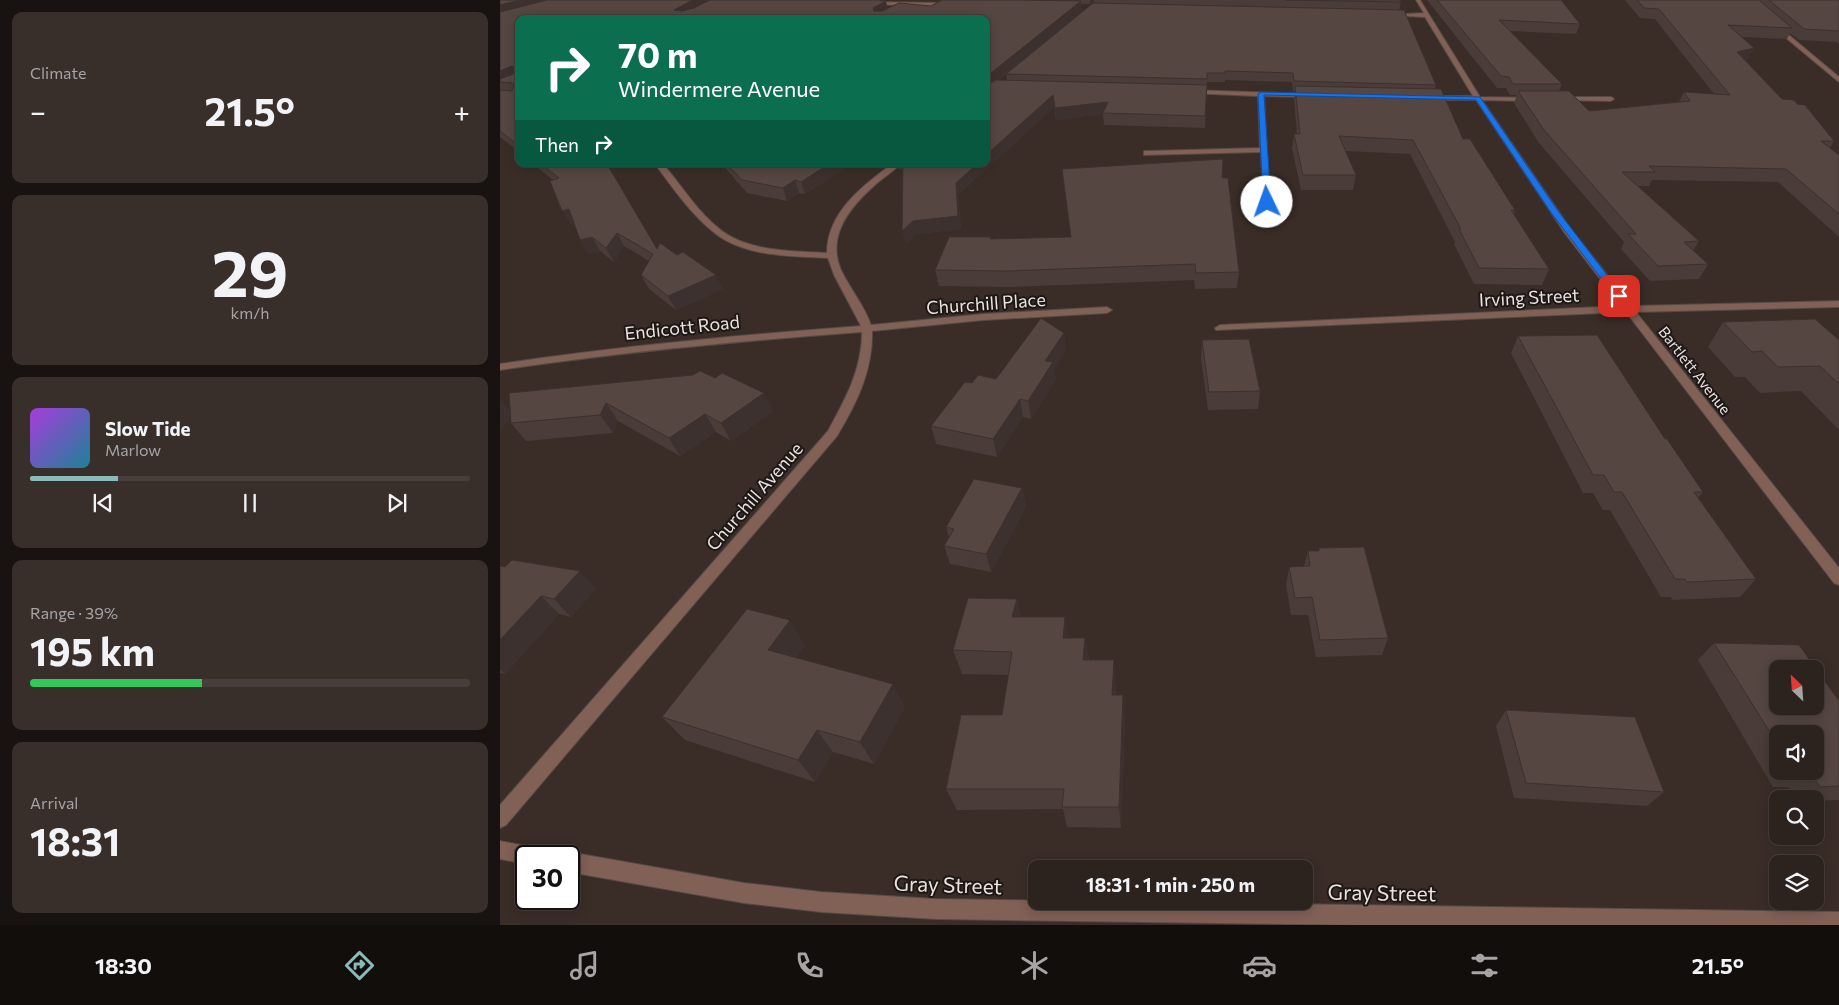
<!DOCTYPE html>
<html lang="en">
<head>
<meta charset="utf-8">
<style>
  :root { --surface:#2c221e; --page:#382f2b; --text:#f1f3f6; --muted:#a6a4a4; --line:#483f3c; --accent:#8bbbb9 }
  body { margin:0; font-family:Commissioner,sans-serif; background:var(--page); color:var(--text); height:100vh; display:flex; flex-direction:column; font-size:19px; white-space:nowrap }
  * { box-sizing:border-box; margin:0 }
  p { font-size:16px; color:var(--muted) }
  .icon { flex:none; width:28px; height:28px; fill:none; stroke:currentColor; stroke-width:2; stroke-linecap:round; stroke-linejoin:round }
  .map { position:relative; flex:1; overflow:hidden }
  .panel { display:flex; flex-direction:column; gap:12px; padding:12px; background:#181310; width:500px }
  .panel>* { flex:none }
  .top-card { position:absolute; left:15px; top:15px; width:475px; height:152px; border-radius:10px; box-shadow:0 2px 12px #0003,0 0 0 1px var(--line); background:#0b6e4f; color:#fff; overflow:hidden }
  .needle { width:32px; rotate:335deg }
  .tools { position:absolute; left:1269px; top:660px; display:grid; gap:10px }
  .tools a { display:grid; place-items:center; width:55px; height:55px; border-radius:10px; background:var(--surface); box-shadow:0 2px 12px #0003,0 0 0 1px var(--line); font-size:25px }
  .speed { position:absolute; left:15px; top:845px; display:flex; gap:10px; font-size:25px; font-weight:700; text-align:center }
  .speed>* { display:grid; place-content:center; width:65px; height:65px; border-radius:50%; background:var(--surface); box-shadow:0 2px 12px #0003,0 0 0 1px var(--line); line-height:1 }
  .speed .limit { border:2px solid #111; border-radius:8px; background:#fff; color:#111 }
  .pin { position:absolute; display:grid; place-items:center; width:42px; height:42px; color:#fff; margin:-21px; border-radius:10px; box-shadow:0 2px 8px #0006 }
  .me { position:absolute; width:55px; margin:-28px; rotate:357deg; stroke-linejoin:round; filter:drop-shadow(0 0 4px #0008) }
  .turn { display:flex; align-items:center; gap:18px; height:105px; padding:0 20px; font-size:22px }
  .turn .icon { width:65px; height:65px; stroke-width:2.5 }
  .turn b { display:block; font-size:35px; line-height:42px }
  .then { display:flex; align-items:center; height:48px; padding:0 20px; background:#0003; gap:10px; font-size:19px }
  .big { font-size:38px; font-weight:700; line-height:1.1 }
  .panel .widget { flex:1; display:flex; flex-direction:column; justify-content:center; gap:8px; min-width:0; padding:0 18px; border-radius:10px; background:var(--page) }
  .panel .dial { align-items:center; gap:0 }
  .dial b { font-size:65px; line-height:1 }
  .song { display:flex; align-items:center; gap:15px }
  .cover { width:60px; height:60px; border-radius:8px; background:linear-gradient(135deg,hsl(280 70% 55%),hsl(190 70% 35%)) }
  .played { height:5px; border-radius:2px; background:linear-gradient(90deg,var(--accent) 20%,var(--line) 20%) }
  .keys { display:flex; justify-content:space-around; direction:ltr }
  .heat { display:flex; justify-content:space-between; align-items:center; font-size:28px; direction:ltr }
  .charge { height:8px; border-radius:4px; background:linear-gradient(90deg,#34c759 39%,var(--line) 0) }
  .trip { position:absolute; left:528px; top:860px; width:285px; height:50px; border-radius:10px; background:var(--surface); box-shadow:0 2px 12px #0003,0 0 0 1px var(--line); font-weight:700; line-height:50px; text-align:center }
  .dock { display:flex; height:80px; justify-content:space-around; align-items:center; background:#120e0c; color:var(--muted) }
  .dock .icon { width:35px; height:35px }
  .dock .selected { color:var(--accent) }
  .dock b { font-size:22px; color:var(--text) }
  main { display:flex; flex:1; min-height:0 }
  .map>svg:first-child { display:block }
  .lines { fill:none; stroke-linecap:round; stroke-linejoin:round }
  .minor-casing { stroke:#564a45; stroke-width:2 }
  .minor { fill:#816056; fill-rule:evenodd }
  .wall { fill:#493c39; fill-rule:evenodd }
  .shaded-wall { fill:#3c312e }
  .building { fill:#554642; stroke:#3c312e; fill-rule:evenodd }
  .route { fill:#1a73e8; stroke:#114b97 }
  .labels { text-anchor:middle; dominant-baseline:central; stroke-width:4; stroke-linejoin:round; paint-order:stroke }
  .far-street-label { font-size:15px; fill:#ebe2df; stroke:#1d1715 }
  .street-label { font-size:18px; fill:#ebe2df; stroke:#1d1715 }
  .near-street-label { font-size:21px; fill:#ebe2df; stroke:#1d1715 }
</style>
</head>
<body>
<main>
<section class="panel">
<div class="widget"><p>Climate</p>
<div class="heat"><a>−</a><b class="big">21.5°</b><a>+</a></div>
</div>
<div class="widget dial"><b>29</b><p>km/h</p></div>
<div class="widget">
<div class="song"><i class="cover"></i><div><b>Slow Tide</b><p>Marlow</p></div></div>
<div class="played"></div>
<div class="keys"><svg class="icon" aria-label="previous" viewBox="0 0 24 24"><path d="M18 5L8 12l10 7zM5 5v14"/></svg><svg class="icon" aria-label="pause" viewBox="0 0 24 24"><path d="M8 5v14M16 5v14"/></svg><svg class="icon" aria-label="next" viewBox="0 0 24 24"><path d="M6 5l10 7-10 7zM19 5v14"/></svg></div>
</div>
<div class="widget"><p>Range · 39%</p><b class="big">195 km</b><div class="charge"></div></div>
<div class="widget"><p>Arrival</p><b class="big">18:31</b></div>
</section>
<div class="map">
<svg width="1339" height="925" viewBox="0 0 1339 925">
  <rect width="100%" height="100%" fill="#3a2d28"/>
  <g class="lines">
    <defs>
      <path id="minor" d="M916 0H920L980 97 1033 98V100L1031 101 982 100 1070 228 1132 306 1339 301V307L1136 312 1339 568V585L1334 583 1126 312 716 330 715 328 720 325 1121 306 1064 232 976 100H929L926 98 929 96H973L925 17 886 15 924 13Z
        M367 2 449 3 452 5 449 7 369 4Z
        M1274 26H1278L1339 77V82L1274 28Z
        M689 90 813 94 814 95 811 97 764 96 770 204 763 202 761 152 644 155V151H647L760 148 758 96 687 93 686 92Z
        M1061 97H1111L1114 99 1111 101 1059 100V98Z
        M155 164H163C182 186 198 213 222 231 251 252 293 251 327 253 327 213 362 186 392 164H400C394 171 384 177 376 184 351 206 326 235 341 270 350 289 364 305 371 325L484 314 607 307 612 310 607 313 484 320 372 331C373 370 357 403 337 436L6 825 0 828V805L328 431C346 398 362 369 362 332 241 341 120 352 0 370V364C120 346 240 335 361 326L334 275 328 258C292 256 246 257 216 234 192 216 173 188 155 164Z
        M0 841 42 849 44 856H26V864L0 859Z
        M69 852 244 883 321 892 436 899 1339 912V925H856L436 919 321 912 244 903 69 872V856H62Z"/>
    </defs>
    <use href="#minor" class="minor-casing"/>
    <use href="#minor" class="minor"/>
  </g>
  <path class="wall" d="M0 0H385L383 1 387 8 431 6 442 0H900L901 2 899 10 936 85 935 89 963 139 1015 210 1014 214 1049 269 1042 285 974 284 954 244 955 242 910 154 846 151 856 175 853 190H801L792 148 794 134H797L794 99 795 91H793L792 82 725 80V82H707L705 128 604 125 603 114 556 120 554 107 458 195 461 229 416 234 406 244 403 170 398 169 396 164H486L19 19V152L0 137ZM594 2 595 3 506 74 507 80H498L582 11 581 4H590Z
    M927 0H1061L1080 24 1076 34 1010 31 1062 84 1059 91 1089 111 1179 102 1184 92 1214 94 1155 19 1140 18 1125 0H1339V44L1336 42 1299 40 1290 33 1287 39 1241 37 1254 48 1248 59 1245 60 1282 99 1297 104 1334 141 1330 148 1339 155V237L1278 182 1152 180 1149 186H1137L1199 241 1193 251 1208 264 1199 279 1150 281 1121 249 1124 242 1039 143 1014 103 1017 95H1010L1006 88H997Z
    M33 164H107L157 249 223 289 176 310 149 289 141 275 149 261 124 246 114 262 100 251 88 254 74 223 70 224 53 180Z
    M222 164H352L305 194 299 193 287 201 247 193Z
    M358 164H389L384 167Z
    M722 178 739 272 737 288 695 289 694 280 510 287 439 286 435 270 491 237V239L570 237Z
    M1223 322 1339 340V430L1301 391 1260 393 1245 377H1235L1208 347Z
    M1018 336 1165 439 1203 492 1198 498 1256 579 1240 597 1172 600 1171 597H1161L1110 510H1103L1093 493H1083L1011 353Z
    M702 340 760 391 758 409 708 410 701 358Z
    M566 350 554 369 556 380 531 419 523 417 497 457 436 444 431 426 472 383 496 379Z
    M9 393 273 411 231 441 216 432 180 456 118 421 113 433 26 441 11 423V416L0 400 11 413Z
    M522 488 526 507 491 572 450 564 444 546 449 537 446 527Z
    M819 548 888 638 882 655 816 657 808 615H791L786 585 789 567 804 566 808 551H818Z
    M0 566 96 589 71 617 59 614 5 674 0 673Z
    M517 599 521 617 569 638H585L589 660 616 684V695L625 718 621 828 567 827 563 809 457 810 446 789 502 715 509 675 462 674 453 650Z
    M1214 643 1339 701V800L1315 801V799H1296L1289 787H1273L1198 660ZM1278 734 1315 771H1278Z
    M305 645 296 658 405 707 374 764 333 752 315 782 185 740 162 717Z
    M1006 710 1164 792 1147 806 1014 798 996 726Z"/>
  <path class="shaded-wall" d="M21 0H64L0 15V5Z
    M193 0H214L179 19 174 10Z
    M381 0H382L383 3 386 1 388 11 375 17 373 8Z
    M590 0H594V2L590 4Z
    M581 1 582 11 486 89V77Z
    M1254 48 1248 59 1231 63 1237 52Z
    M12 66 18 77 0 82V71Z
    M553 95 554 107 458 195 461 229 416 234 406 244 402 231 477 164H486V155Z
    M608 102 603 114 556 120 555 108Z
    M329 164H352L305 194 301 182Z
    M383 164H389L384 167Z
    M295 180 299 193 287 201 283 188Z
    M69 209 77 222 70 224 62 211Z
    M117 233 124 246 114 262 106 248Z
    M92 237 100 251 88 254 80 240Z
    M216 275 223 289 176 310 168 296Z
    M564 333 566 350 554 369 556 380 531 419 528 401 545 361Z
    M264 393 273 411 231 441 221 423Z
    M520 399 523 417 497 457 493 439Z
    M0 400 12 415 0 433Z
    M106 403 118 421 113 433 100 415Z
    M205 414 216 432 180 456 169 438Z
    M522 488 526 507 491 572 486 554Z
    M80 571 96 589 71 617 54 599Z
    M41 596 59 614 5 674 0 669V640Z
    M517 599 523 624 512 617Z
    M565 617 570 642 563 638Z
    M290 620 305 645 285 674 268 650Z
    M585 638 589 662 583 660Z
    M614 660 616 684 614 719 612 695Z
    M393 684 405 707 374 764 360 742Z
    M623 695 625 718 621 828 619 807Z
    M317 730 333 752 315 782 298 760Z"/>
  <path class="building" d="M0 0H21L0 5Z
    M47 0H193L174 10 182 11 194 8 210 0H381V1H386L373 8 374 11H382L399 3 431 6 442 0H516L581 1 486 77V19H19V146L0 131V90L12 91 14 85 13 83 0 82V79L13 74 15 68 12 66 0 71V12Z
    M785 0H900L901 2Z
    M937 0H1061L1080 24 999 20 1062 84H1013L1009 77 1001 76Z
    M1137 0H1259L1292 28 1228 25 1254 48 1237 52 1282 99 1294 100 1297 104 1305 105 1334 141H1321L1339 155V214L1286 169 1149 166 1155 172H1122L1199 241 1184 242 1208 264 1158 266 1128 234H1136L1044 130 1018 91H1069L1089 111 1190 101 1184 92 1230 95 1159 9 1144 8Z
    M1269 0H1339V31L1304 29Z
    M593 3 904 10 936 85 794 81 793 73 725 71V73H707V79L506 74Z
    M496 80 707 85 705 116 603 113 608 102 555 108 553 95 486 155V85Z
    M795 86 941 89 963 139H970L1015 210H1011L1049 269 979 268 959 229H961L913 140 839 136 856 175H803L794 134H800Z
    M723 159 722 178H728L739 272 696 273 695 264 507 271 435 270 449 237H491L490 239 571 237 562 169Z
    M41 164H107L157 249 160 243 177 255 183 252 216 275 168 296 141 275 153 254 117 233 106 248 92 237 80 240 69 209 62 211 50 181 59 178Z
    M227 164H329L301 182 295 180 283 188 242 180Z
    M403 164H477L456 183 458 216 413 221 402 231Z
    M541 318 564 333 545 361 553 362 528 401 520 399 493 439 431 426 465 382 472 383 478 375 496 379Z
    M1315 319 1339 340V384L1320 366 1278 367 1262 351 1252 352 1223 322Z
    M1097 335 1165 439H1167L1203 492H1194L1256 579 1187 582 1185 579H1175L1122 492H1114L1104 475H1093L1018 336Z
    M749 339 760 391 709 392 702 340Z
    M200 371 215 378 222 373 264 393 221 423 205 414 169 438 106 403 100 415 11 423 9 393 193 375Z
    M474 479 522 488 486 554 444 546 454 529 446 527Z
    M864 547 888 638 820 640 812 597 795 598 789 567 810 566 808 551H819V548Z
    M12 560 80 571 54 599 41 596 0 640V566L5 567Z
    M468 598 517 599 512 617H565L563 638H585L583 660H614L612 695H623L619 807H562L564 789H446L461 715H502L512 652 453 650Z
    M247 609 290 620 268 650 393 684 360 742 317 730 298 760 162 717Z
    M1214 643 1299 645 1339 701V786L1320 787 1310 772H1294L1315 771V734H1278V745ZM1278 669H1315V706H1278Z
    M1006 710 1135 717 1164 792 1026 783Z"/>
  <path class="route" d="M761 92 980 97 1058 211 1123 296 1119 299 1116 298 1052 214 976 100 764 95 771 202 767 204 763 202 758 94Z"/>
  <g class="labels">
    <g class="far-street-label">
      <text transform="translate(1195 370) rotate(52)">Bartlett Avenue</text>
    </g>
    <g class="street-label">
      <text transform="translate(1029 297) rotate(-3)">Irving Street</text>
      <text transform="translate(486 303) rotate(-4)">Churchill Place</text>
      <text transform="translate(182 327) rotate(-6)">Endicott Road</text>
      <text transform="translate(254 496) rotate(-49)">Churchill Avenue</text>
    </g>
    <g class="near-street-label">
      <text transform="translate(448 884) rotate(2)">Gray Street</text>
      <text transform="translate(882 892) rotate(1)">Gray Street</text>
    </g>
  </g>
</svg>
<div class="tools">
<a><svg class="needle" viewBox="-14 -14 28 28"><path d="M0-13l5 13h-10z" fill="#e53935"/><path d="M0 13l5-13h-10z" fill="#a6a4a4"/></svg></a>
<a><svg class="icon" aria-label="sound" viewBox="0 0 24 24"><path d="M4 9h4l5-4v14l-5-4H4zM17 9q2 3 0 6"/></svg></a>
<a><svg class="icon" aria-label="search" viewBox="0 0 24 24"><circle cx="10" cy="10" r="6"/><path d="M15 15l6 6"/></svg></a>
<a><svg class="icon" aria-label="layers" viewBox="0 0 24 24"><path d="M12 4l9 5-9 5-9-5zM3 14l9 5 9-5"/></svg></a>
</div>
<div class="speed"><div class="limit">30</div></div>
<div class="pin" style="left:1119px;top:296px;background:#d93025"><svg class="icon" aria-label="arrive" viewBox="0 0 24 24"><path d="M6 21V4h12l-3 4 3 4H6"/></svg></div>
<svg class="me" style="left:767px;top:202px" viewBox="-20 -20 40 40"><circle r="19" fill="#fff"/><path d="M0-13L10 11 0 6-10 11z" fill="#1a73e8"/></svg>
<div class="trip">18:31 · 1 min · 250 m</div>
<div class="top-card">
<div class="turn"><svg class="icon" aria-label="right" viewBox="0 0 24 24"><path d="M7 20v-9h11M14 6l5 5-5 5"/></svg><div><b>70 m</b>Windermere Avenue</div></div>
<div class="then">Then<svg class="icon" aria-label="right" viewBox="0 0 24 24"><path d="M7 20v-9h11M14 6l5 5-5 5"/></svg></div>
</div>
</div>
</main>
<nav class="dock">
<b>18:30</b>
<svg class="icon selected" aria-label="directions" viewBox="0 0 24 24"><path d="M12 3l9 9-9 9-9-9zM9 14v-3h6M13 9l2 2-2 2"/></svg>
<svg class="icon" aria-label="music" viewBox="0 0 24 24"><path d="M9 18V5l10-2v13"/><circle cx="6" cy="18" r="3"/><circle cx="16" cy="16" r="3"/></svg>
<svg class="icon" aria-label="phone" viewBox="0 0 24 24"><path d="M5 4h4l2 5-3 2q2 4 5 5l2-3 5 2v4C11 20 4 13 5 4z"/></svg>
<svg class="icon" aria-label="climate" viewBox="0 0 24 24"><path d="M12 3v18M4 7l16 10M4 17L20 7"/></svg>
<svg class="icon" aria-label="car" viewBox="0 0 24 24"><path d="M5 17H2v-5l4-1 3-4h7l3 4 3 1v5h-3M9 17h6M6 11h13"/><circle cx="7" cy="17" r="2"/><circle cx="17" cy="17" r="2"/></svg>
<svg class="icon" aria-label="filters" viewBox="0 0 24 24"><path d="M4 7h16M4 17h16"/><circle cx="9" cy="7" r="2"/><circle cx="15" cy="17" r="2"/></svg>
<b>21.5°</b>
</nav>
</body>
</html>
